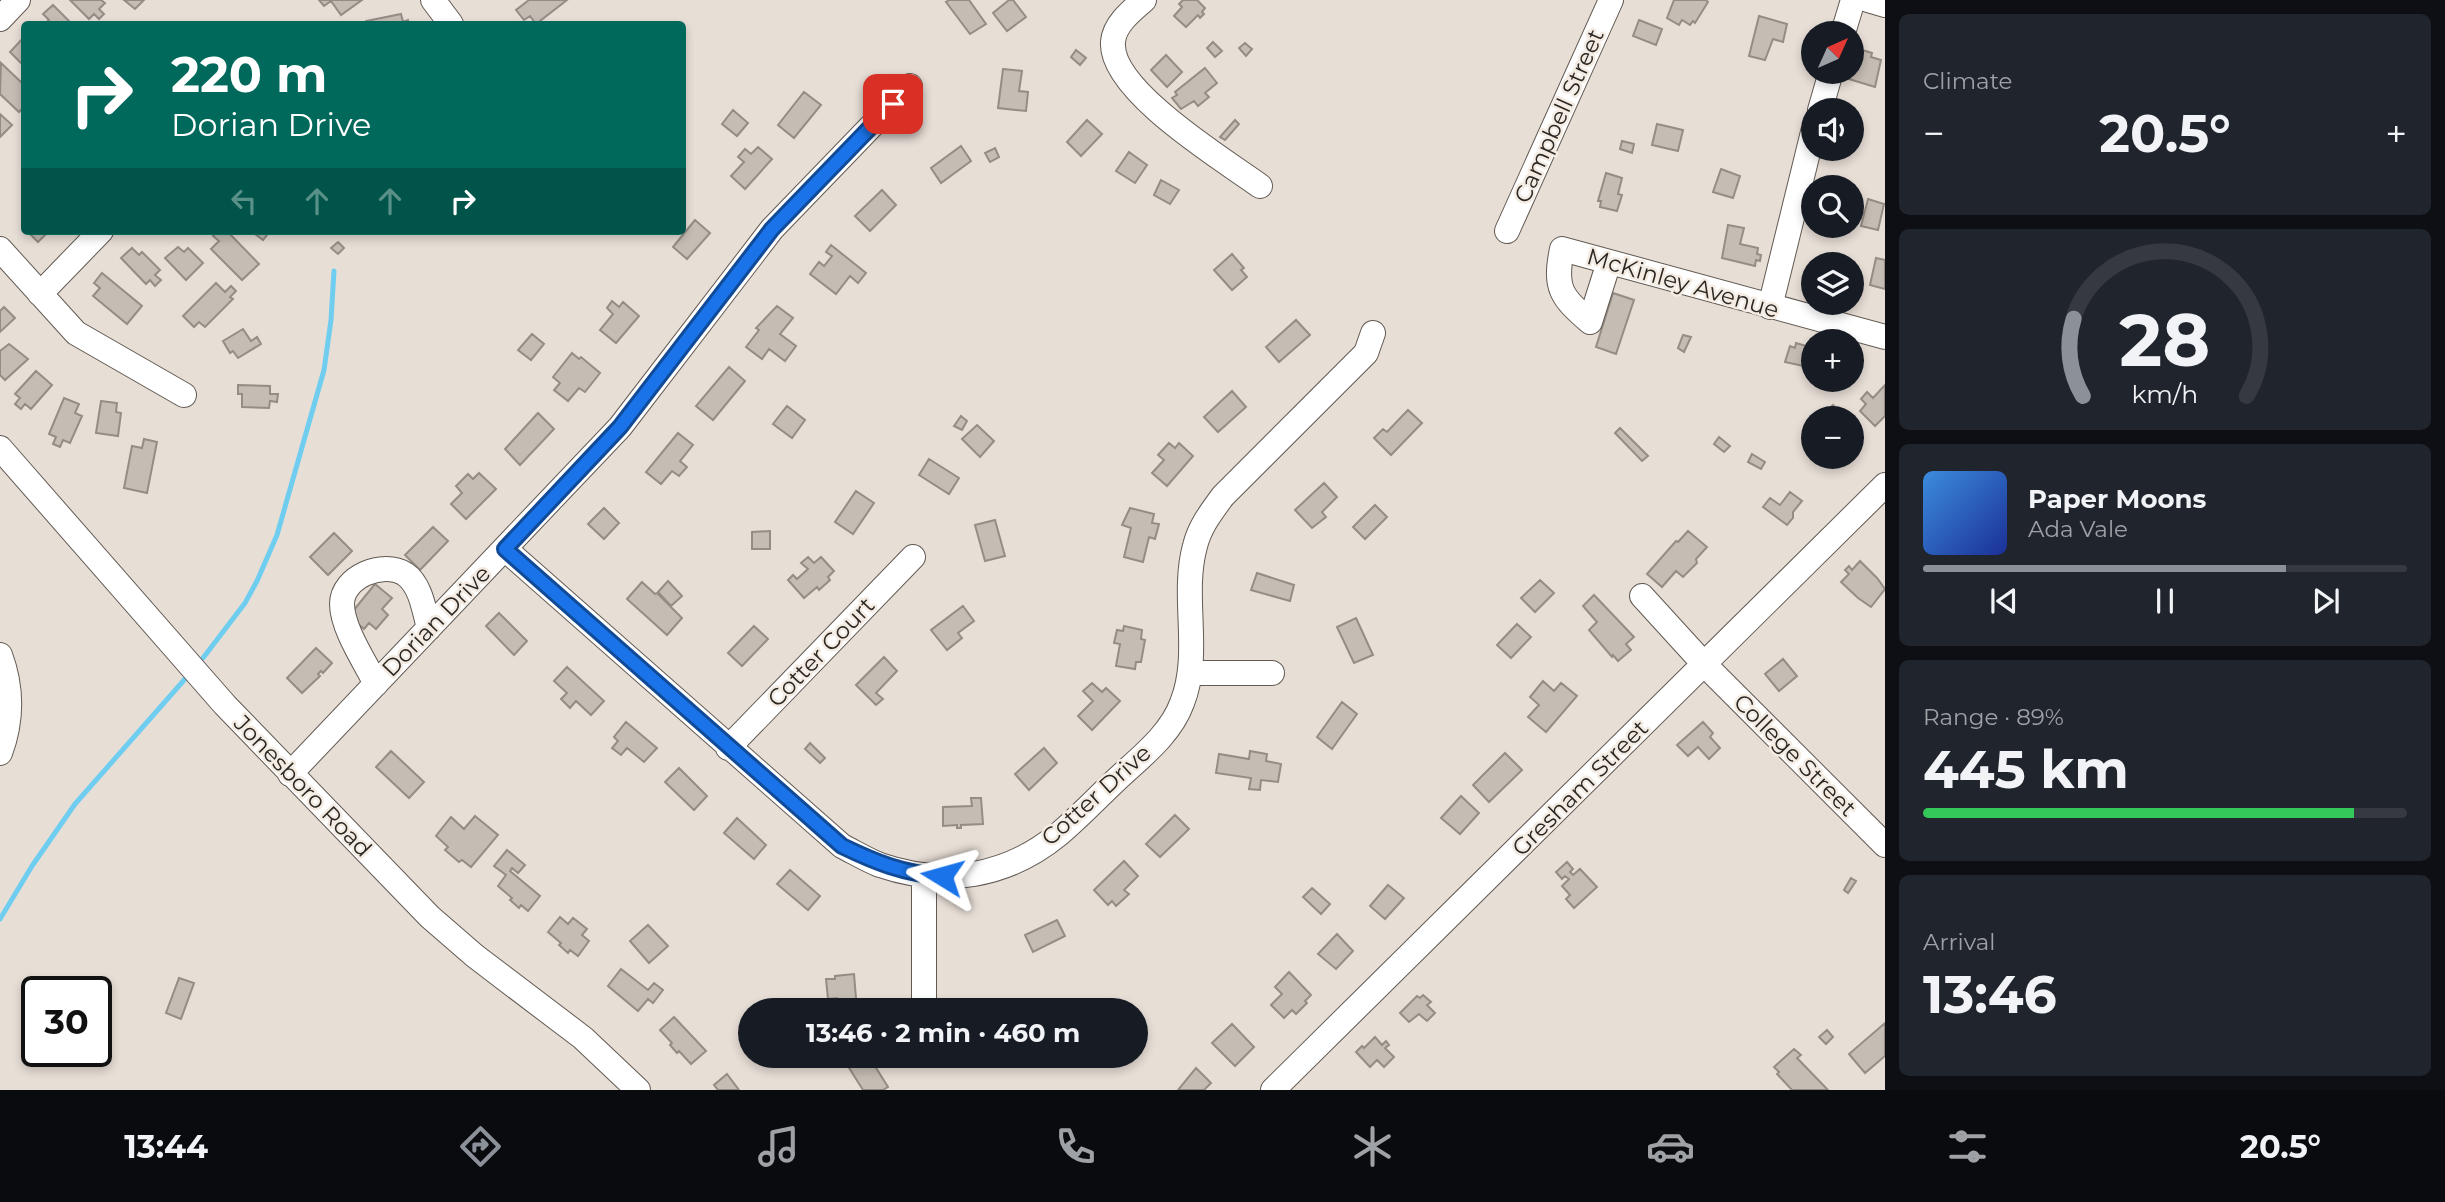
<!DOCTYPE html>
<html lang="en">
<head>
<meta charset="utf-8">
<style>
  :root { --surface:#171b24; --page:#20242c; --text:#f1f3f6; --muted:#9ea1a6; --line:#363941; --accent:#8c9099 }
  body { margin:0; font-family:Montserrat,sans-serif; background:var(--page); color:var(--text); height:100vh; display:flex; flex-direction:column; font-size:26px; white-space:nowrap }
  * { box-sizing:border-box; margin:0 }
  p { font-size:23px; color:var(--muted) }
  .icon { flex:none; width:38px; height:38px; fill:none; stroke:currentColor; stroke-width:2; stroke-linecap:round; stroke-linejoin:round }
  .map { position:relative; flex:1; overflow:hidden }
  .details { display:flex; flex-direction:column; gap:14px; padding:14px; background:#0d0f14; width:560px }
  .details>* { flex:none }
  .hud { position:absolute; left:21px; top:21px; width:665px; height:214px; border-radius:7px; box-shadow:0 4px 10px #0003; background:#00695c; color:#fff; overflow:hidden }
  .needle { width:46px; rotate:45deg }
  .buttons { position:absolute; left:1801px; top:21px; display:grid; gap:14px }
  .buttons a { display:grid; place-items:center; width:63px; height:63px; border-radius:50%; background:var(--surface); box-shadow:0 4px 10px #0003; font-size:35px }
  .speed { position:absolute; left:21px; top:976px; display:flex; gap:14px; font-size:35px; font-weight:700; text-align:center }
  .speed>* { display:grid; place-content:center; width:91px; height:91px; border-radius:50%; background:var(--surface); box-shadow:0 4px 10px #0003; line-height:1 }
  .speed .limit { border:4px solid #111; border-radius:10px; background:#fff; color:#111 }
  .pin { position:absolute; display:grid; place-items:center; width:60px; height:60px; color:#fff; margin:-30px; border-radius:14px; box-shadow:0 4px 10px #0006 }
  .me { position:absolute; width:77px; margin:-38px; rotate:278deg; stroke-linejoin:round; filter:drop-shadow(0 0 5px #0008) }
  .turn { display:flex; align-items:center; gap:24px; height:147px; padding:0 35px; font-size:32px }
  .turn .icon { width:91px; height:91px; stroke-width:2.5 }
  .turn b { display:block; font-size:49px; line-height:60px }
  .lanes { display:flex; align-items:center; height:66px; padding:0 35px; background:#0003; justify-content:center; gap:35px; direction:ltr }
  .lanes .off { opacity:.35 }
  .big { font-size:52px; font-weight:700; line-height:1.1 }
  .details .card { flex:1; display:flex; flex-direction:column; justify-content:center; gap:10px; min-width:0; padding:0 24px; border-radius:10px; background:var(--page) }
  .details .dial { align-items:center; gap:0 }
  .dial svg { height:182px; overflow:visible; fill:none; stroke:var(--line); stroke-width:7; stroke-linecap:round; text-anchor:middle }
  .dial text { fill:var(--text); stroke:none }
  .song { display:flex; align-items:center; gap:21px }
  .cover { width:84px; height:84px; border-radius:10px; background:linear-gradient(135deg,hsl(210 70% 55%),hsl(230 70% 35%)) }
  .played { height:7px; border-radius:4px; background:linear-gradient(90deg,var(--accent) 75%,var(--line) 75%) }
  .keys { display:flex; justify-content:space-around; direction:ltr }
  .heat { display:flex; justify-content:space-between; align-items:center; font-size:38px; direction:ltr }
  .charge { height:10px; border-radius:5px; background:linear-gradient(90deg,#34c759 89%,var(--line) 0) }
  .trip { position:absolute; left:738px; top:998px; width:410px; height:70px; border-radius:35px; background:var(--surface); box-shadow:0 4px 10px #0003; font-weight:700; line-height:70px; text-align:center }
  .dock { display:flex; height:112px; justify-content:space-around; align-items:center; background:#090b0e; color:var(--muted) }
  .dock .icon { width:49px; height:49px }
  .dock .current { color:var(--accent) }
  .dock b { font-size:32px; color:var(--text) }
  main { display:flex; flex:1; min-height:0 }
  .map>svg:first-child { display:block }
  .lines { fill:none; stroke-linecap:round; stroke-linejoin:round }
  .stream { stroke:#6fcef0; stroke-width:5 }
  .building { fill:#c5bdb4; stroke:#958d85; stroke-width:2 }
  .minor-casing { stroke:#625a53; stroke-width:26 }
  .minor { stroke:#fff; stroke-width:24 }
  .route-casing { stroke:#114b97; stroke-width:18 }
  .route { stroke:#1a73e8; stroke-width:12 }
  .labels { text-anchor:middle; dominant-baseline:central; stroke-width:5; stroke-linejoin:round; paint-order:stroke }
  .street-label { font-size:23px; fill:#2b2824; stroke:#f4ece3 }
</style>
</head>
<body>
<main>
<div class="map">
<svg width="1885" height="1090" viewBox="0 0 1885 1090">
  <rect width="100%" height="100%" fill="#e7ded6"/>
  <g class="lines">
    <path class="stream" d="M203 658 245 603 257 581 277 535 324 370 331 320 334 271
      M0 919 32 866 75 804 185 679"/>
  </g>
  <path class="building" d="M70 0H101L105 3 99 9 104 14 99 19 94 14 89 19Z
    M124 0H144L135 9Z
    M319 0H362L341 15 331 1 324 6Z
    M529 0H567L536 24 530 16 524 20 516 10Z
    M949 0H969L986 24 970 34 946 2Z
    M1009 0H1013L1026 17 1007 31 993 13Z
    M1183 0H1197L1205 8 1202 12 1204 14 1200 18 1198 15 1186 27 1174 16 1182 7 1179 4Z
    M1674 0H1706L1708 2 1695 23 1693 21 1690 25 1682 20 1679 25 1667 18Z
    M53 5 72 24H44L49 20 43 14Z
    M401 14 403 22 408 20 409 24H366V21Z
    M1759 16 1787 24 1783 42 1773 39 1765 60 1749 56Z
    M1639 20 1662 29 1656 45 1633 36Z
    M24 37V66L10 52Z
    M1213 42 1222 51 1215 57 1207 48Z
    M1245 43 1252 49 1246 56 1239 48Z
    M1859 49 1872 53 1871 57 1881 60 1875 87 1849 79Z
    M1076 50 1086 58 1080 65 1071 57Z
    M1166 55 1182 72 1167 87 1151 70Z
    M1 63 24 85V113L21 110 19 112 0 94Z
    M1205 68 1217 83 1205 93 1209 97 1198 106 1194 101 1181 109 1172 98 1177 95 1175 92Z
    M1003 69 1022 71 1019 91 1028 92 1026 111 998 108Z
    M804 92 821 105 794 138 778 125Z
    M733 110 748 123 737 136 722 124Z
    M0 114 12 125 0 137Z
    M1087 120 1102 134 1081 156 1067 142Z
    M1235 120 1239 124 1225 140 1220 137Z
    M1657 124 1683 130 1678 151 1652 145Z
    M1622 141 1634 144 1632 153 1620 149Z
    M961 146 971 161 941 183 931 168Z
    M758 147 772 159 745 189 731 176 744 162 738 157 745 149 751 154Z
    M995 148 999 157 990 162 985 153Z
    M1129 152 1147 165 1135 183 1116 171Z
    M1721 169 1740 176 1733 198 1713 192Z
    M1606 173 1622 178 1618 194 1622 195 1617 211 1600 207 1601 201H1598Z
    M1161 180 1179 190 1170 204 1154 195Z
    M882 190 896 205 870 231 855 216Z
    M1868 199 1884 204 1878 230 1861 226Z
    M695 220 710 233 687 259 673 247Z
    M1728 225 1744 228 1740 244 1758 248 1757 254 1761 255 1760 261 1756 260 1755 266 1722 258Z
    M27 231H49L38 242Z
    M218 231H227L259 264 242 280 211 249 219 241 213 236Z
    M251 231H270L263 240Z
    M338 242 344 248 338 254 331 248Z
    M831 245 866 273 858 283 850 276 836 294 810 274 819 262 824 266 832 256 826 252Z
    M178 247 184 252 188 248 203 263 186 280 165 258Z
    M132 248 139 255 142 252 160 270 155 275 161 280 155 286 150 280 146 284 121 258Z
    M1232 254 1244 268 1241 270 1247 277 1232 290 1214 270Z
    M1876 258 1885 260V289L1870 285Z
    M102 273 142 306 127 324 93 296 100 288 94 283Z
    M216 283 225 292 231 286 236 291 230 297 233 299 205 327 199 322 194 327 183 316Z
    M1613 293 1634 300 1616 354 1596 347Z
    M612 301 619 307 623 302 639 316 616 343 600 330 613 314 607 308Z
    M777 306 793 318 780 334 796 346 785 361 769 349 762 359 746 347 759 330 756 328Z
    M4 307 15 318 0 332V311Z
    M1296 320 1310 335 1279 362 1266 347Z
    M243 329 251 341 257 337 261 344 238 358 233 351 230 353 223 341Z
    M532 334 544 344 531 360 518 350Z
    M1683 335 1691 337 1684 352 1678 348Z
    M1796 343 1813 348V368L1785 362 1790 346 1795 348Z
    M9 344 28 359 5 380 0 375V351Z
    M572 353 579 359 581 357 600 373 585 392 579 388 568 401 554 390 560 383 553 377Z
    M729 367 745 381 713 420 696 406Z
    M36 371 52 385 31 409 25 404 21 409 15 404 20 398 15 394Z
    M238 385 270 386V394H278L277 402 270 401 269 408 242 407V394H238Z
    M1885 385V416L1875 426 1860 411 1866 404 1861 399 1867 392 1873 398Z
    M1232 391 1246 407 1218 432 1204 417Z
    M64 398 79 404 75 413 82 416 70 443 63 440 60 447 53 444 56 437 49 434Z
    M101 401 117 403 116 412 121 413 118 436 96 433Z
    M1833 405 1846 418H1828L1824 414Z
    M787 406 805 420 792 438 773 424Z
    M1408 410 1422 423 1391 455 1374 438 1383 429 1387 432Z
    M538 413 554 429 520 465 505 449Z
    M961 416 967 421 962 430 954 426Z
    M977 425 994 441 980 457 962 439Z
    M1620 428 1648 456 1642 461 1615 433Z
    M678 433 693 445 680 461 687 467 679 476 672 471 661 484 646 472Z
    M1719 437 1730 446 1724 452 1714 444Z
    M144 439 157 442 147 493 124 488 132 446 142 448Z
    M1169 443 1175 448 1179 443 1193 456 1167 486 1152 473 1164 460 1158 455Z
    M1752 454 1765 462 1761 469 1748 462Z
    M929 459 959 478 949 494 919 475Z
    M479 473 496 489 466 519 451 504 462 493 456 486 468 474 473 479Z
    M1324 483 1337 497 1322 512 1326 517 1312 528 1295 510Z
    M856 491 874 503 853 534 835 522Z
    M1790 492 1802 501 1793 512V518L1787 525 1763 507 1770 498 1780 505Z
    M1375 505 1387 517 1365 539 1353 527Z
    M604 508 619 523 604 539 588 524Z
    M1130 508 1154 514 1152 523 1159 524 1155 539 1149 537 1143 562 1124 557 1131 528 1122 525Z
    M995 520 1005 556 985 561 975 525Z
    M433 527 448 541 420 570 405 555Z
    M770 531V549H752V532Z
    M1688 531 1707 547 1696 559 1697 563 1683 577 1676 571 1662 587 1647 574 1676 541 1678 542Z
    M334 533 352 551 328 575 310 557Z
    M808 557 814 563 821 557 834 571 828 577 830 580 819 590 817 587 804 598 788 580 793 575 797 579 808 569 801 563Z
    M1860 561 1877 578 1885 589 1871 607 1858 598 1841 582 1849 574 1845 570 1849 566 1852 570Z
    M1257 573 1294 585 1290 601 1251 590Z
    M1540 580 1554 593 1535 612 1521 598Z
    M668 581 682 596 671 606 658 592Z
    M642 582 655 594 657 593 682 618 667 635 627 599Z
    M375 584 392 598 382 609 388 615 376 629 369 623 364 629 349 616Z
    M1594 595 1634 637 1626 644 1631 650 1618 661 1613 655 1612 657 1589 630 1597 622 1583 606Z
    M963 606 974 621 958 633 962 638 947 650 931 630Z
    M499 613 527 641 514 655 486 626Z
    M1356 618 1373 655 1354 663 1337 627Z
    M1517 624 1531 637 1511 658 1497 645Z
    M754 626 768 639 742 666 728 653Z
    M1124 626 1142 630 1141 639 1145 640 1141 662H1136L1135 669 1116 666 1120 644 1114 643 1117 630 1123 631Z
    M316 648 332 663 323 673 321 671 318 674 320 676 302 693 287 678Z
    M884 657 897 671 876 693 883 699 876 705 856 685Z
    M1783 659 1797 676 1779 691 1765 674Z
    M567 667 604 701 591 715 576 701 570 708 561 699 567 693 554 681Z
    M1543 681 1554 691 1561 683 1577 696 1546 732 1528 717 1539 705 1530 697Z
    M1092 683 1102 692 1106 688 1120 701 1092 730 1078 716 1093 701 1083 691Z
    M1342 702 1357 714 1332 749 1317 737Z
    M626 722 657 748 644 762 627 748 621 755 612 748 618 741 614 737Z
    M1703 722 1713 733 1710 737 1720 748 1709 759 1698 747 1688 756 1677 745Z
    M810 743 825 758 820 763 805 749Z
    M1044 748 1057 763 1029 790 1015 774Z
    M391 751 424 782 409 798 376 767Z
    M1250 751 1267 754 1266 761 1281 764 1278 782 1261 780 1260 790 1249 789 1251 778 1216 773 1219 754 1249 759Z
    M1505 753 1522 770 1489 802 1473 785Z
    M679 768 707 796 694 810 665 782Z
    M1461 796 1479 813 1460 834 1441 818Z
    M971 798H981L983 824 961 825V828H957V825L943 826V807L972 806Z
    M1175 815 1189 829 1160 857 1146 844Z
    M475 816 498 835 471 867 462 860 459 862 445 850 448 847 436 836 451 817 464 829Z
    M737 818 766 845 754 859 724 833Z
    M507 850 525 865 518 873 512 868 510 871 540 896 528 911 521 905 519 908 510 900 512 898 498 886 506 875 494 866Z
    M1124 861 1138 876 1124 890 1129 894 1116 906 1112 901 1108 905 1094 890Z
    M1567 862 1573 869 1570 872 1573 875 1580 869 1597 887 1574 908 1566 899 1570 895 1562 886 1569 879 1565 876 1562 879 1556 872Z
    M790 870 820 896 808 910 777 884Z
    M1851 878 1856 881 1848 893 1844 890Z
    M1388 885 1404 898 1385 919 1370 906Z
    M1312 888 1330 904 1321 914 1303 897Z
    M560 917 568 924 573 918 587 929 582 935 589 941 578 956 570 950 568 953 559 945 561 943 548 932Z
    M1057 920 1065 936 1033 952 1025 935Z
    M648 925 668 946 649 963 630 941Z
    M1337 934 1353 951 1336 969 1318 954Z
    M621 969 648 990 654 983 663 990 653 1003 648 999 638 1011 608 986Z
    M1289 972 1311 995 1305 1001 1307 1003 1296 1014 1292 1010 1284 1018 1271 1005 1282 994 1275 987Z
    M854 974 857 1010H838L837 998 828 999 826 979H835V976Z
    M179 978 194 983 181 1019 166 1013Z
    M1423 995 1431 1002 1427 1005 1435 1013 1427 1021 1419 1014 1409 1022 1400 1013 1417 996 1420 998Z
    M674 1017 706 1051 691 1064 679 1051 677 1053 670 1045 672 1043 660 1030Z
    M1885 1023V1056L1865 1073 1849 1054Z
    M1232 1024 1254 1047 1235 1066 1212 1043Z
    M1827 1030 1833 1037 1826 1044 1819 1037Z
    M1375 1037 1382 1045 1386 1041 1389 1045 1385 1048 1394 1057 1384 1067 1377 1060 1370 1067 1356 1052 1362 1046 1364 1048Z
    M1794 1049 1801 1055 1797 1058 1828 1090H1792L1777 1074 1779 1072 1774 1067Z
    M858 1055H868L888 1087 883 1090H863L846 1063Z
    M1196 1068 1211 1083 1204 1090H1178Z
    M727 1074 739 1090H718L714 1085Z"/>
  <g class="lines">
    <defs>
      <path id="minor" d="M433 0 451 24
        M1144 0C1131 11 1114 25 1113 42 1109 90 1224 160 1260 186
        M1868 0 1885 5
        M0 19 18 0
        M1843 33 1853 0
        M1820 110 1831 72
        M1507 231 1611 0
        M0 249 76 333 184 395
        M1609 262 1590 322C1561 297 1554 288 1562 249L1885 337
        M40 294 101 231
        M1770 307 1813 132
        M0 448 225 705 430 917 475 956 583 1038 638 1090
        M505 549 842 846C854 852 867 860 880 865 944 887 1007 877 1059 834 1078 818 1095 800 1113 783 1138 759 1170 736 1182 703 1202 653 1181 597 1195 546 1200 526 1212 511 1223 496L1366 353 1373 333
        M1642 596 1704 664 1885 845
        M0 655C12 687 12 721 0 753
        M1191 673H1272
        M376 684C365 662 342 628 342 604 342 577 383 560 405 574 421 585 424 610 429 628
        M728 748 913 557
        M290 774 620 427 772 229 910 86
        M924 875V1009
        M1273 1090 1885 485"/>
    </defs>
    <use href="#minor" class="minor-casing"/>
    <use href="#minor" class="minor"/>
  </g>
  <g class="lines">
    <defs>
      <path id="route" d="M893 104 772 229 620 427 505 549 842 846C875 862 904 874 942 876"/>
    </defs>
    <use href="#route" class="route-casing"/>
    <use href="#route" class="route"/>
  </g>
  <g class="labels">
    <g class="street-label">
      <text transform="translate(1559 116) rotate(-66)">Campbell Street</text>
      <text transform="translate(1683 283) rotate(16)">McKinley Avenue</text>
      <text transform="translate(436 621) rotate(-46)">Dorian Drive</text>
      <text transform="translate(821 652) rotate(-46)">Cotter Court</text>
      <text transform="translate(1795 755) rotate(45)">College Street</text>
      <text transform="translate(303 786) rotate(46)">Jonesboro Road</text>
      <text transform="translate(1580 788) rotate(-45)">Gresham Street</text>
      <text transform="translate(1096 795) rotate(-42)">Cotter Drive</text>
    </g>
  </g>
</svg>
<div class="buttons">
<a><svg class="needle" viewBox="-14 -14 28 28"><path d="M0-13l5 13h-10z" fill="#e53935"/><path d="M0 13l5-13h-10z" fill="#9ea1a6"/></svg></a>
<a><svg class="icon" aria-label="sound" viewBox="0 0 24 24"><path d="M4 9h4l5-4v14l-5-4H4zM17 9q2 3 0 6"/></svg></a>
<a><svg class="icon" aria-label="search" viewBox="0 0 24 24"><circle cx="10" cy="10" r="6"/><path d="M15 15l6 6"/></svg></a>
<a><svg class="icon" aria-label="layers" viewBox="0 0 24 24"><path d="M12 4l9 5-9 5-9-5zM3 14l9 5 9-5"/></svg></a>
<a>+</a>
<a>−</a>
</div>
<div class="speed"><div class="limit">30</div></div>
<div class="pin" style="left:893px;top:104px;background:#d93025"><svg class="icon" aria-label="arrive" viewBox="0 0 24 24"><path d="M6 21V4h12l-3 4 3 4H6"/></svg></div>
<svg class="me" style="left:942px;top:876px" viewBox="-20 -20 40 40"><path d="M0-17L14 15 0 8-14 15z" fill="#1a73e8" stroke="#fff" stroke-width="4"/></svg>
<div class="trip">13:46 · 2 min · 460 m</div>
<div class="hud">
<div class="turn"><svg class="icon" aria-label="right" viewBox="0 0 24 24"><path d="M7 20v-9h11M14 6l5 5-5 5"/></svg><div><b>220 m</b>Dorian Drive</div></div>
<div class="lanes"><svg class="icon off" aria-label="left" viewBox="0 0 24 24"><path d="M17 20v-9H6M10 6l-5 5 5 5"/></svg><svg class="icon off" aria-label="ahead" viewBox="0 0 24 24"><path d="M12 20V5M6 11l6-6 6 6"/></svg><svg class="icon off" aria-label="ahead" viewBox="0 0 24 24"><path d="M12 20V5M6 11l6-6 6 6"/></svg><svg class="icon" aria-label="right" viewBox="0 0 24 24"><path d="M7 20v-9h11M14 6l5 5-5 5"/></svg></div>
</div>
</div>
<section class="details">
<div class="card"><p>Climate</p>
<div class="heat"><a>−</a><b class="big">20.5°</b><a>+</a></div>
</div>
<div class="card dial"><svg viewBox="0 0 100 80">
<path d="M14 69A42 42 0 1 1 86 69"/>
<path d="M14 69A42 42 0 0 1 10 35" stroke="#8c9099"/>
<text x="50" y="56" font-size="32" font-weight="700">28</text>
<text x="50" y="72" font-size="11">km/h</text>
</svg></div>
<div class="card">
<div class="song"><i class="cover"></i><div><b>Paper Moons</b><p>Ada Vale</p></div></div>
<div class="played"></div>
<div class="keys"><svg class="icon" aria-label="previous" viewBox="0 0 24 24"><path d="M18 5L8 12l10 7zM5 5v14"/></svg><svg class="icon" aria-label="pause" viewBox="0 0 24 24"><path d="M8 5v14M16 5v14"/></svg><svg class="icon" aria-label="next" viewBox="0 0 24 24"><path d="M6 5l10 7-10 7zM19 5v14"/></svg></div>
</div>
<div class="card"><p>Range · 89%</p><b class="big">445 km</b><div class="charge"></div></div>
<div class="card"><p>Arrival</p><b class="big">13:46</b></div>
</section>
</main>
<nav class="dock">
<b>13:44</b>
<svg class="icon current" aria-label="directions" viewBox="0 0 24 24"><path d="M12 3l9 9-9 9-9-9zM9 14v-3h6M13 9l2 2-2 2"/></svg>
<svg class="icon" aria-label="music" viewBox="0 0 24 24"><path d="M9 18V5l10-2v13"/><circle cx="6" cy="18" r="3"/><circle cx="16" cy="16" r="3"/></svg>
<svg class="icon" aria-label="phone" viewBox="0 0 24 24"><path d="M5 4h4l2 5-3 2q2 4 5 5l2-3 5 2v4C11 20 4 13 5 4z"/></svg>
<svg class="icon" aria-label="climate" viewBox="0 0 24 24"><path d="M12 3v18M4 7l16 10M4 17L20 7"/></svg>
<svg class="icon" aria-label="car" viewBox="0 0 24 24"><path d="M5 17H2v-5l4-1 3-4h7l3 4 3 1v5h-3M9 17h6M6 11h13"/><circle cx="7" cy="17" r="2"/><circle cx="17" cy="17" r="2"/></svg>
<svg class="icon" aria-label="filters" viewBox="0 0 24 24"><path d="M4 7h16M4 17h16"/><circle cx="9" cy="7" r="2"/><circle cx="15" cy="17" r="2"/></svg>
<b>20.5°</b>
</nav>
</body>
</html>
